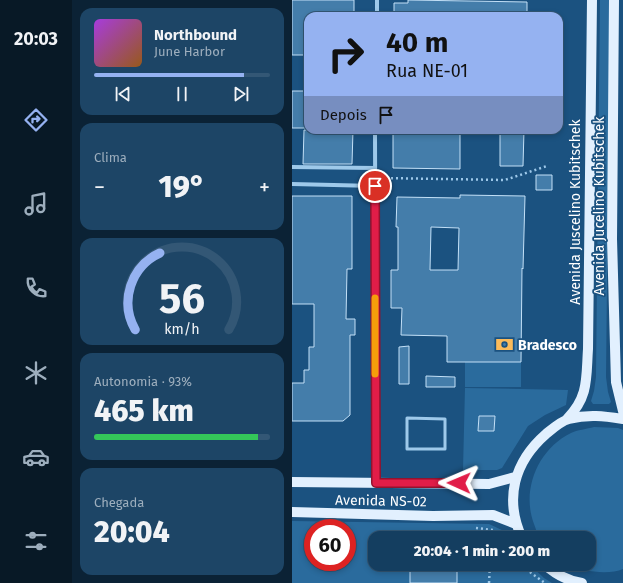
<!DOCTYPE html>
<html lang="pt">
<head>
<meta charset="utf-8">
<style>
  :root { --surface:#143e60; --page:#1d4566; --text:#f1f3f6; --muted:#9daebd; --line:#335775; --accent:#95b2f1 }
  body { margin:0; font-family:"Fira Sans",sans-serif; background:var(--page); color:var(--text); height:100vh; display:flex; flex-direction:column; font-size:15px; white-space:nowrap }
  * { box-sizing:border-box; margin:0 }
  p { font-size:13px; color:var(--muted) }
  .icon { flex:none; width:22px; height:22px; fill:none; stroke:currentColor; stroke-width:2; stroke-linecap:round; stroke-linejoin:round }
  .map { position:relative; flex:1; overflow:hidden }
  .sheet { display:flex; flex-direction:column; gap:8px; padding:8px; background:#0b2235; width:220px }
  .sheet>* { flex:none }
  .guide { position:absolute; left:12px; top:12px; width:259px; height:122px; border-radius:12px; box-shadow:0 2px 6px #0003,0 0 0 1px var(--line); background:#95b2f1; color:#111; overflow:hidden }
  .speed { position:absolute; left:12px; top:519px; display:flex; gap:8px; font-size:20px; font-weight:700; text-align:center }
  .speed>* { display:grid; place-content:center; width:52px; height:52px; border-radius:50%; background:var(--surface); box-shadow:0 2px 6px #0003,0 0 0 1px var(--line); line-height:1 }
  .speed .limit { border:6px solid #d22; background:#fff; color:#111 }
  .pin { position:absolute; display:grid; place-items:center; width:34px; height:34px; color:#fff; margin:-17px; border:2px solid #fff; border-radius:50%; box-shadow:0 1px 4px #0007 }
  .me { position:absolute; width:44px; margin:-22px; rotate:271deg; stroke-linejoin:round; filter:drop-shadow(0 0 3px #0008) }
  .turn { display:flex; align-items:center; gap:14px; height:84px; padding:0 16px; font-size:18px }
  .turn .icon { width:52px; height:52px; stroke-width:2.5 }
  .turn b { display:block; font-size:28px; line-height:34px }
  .then { display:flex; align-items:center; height:38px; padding:0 16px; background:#0003; gap:8px; font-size:15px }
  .big { font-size:30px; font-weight:800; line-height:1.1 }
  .sheet .widget { flex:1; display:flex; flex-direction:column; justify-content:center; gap:6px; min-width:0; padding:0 14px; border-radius:12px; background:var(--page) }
  .sheet .dial { align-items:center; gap:0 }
  .dial svg { height:104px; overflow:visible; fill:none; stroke:var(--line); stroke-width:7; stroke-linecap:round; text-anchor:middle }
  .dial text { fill:var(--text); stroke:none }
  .song { display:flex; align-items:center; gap:12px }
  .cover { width:48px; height:48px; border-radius:6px; background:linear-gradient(135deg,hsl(280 70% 55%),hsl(30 70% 35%)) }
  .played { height:4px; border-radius:2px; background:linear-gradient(90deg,var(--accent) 85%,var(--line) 85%) }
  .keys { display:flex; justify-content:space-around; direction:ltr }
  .heat { display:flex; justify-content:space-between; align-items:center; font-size:22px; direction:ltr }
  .charge { height:6px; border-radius:3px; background:linear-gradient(90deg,#34c759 93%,var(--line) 0) }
  .trip { position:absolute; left:76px; top:531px; width:228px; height:40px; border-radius:12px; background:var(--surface); box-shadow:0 2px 6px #0003,0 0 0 1px var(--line); font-weight:800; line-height:40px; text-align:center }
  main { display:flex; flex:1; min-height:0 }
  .dock { display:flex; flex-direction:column; width:72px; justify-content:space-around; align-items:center; background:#081926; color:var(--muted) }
  .dock .icon { width:28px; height:28px }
  .dock .selected { color:var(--accent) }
  .dock b { font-size:18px; color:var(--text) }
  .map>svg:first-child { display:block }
  .green { fill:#2a6b9d; fill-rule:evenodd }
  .building { fill:#447daa; stroke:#c3e0f7; fill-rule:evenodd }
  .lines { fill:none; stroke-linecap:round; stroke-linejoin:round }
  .path { stroke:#9ec9ea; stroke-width:2.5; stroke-dasharray:2 3; stroke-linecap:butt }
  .lane { stroke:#9ec9ea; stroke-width:3 }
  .street { stroke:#9ec9ea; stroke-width:4 }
  .primary { stroke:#e2f0fe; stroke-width:10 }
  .route-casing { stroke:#92132f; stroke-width:10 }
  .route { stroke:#e11d48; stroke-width:7 }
  .slow { stroke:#f59e0b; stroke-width:7 }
  .labels { text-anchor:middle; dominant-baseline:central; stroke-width:3.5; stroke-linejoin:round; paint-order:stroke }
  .street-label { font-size:14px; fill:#fff; stroke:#1b5280 }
  .poi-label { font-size:14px; font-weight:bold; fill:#fff; stroke:#1b5280; text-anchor:start }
</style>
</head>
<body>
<main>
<nav class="dock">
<b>20:03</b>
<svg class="icon selected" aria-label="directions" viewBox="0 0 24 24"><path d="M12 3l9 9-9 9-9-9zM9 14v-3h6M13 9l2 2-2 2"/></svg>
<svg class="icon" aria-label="music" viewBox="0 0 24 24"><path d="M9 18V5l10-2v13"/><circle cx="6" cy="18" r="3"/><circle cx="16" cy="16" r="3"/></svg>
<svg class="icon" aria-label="phone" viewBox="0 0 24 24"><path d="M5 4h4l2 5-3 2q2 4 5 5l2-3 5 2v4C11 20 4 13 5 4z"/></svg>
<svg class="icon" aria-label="climate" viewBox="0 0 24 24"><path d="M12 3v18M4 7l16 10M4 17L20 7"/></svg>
<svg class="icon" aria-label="car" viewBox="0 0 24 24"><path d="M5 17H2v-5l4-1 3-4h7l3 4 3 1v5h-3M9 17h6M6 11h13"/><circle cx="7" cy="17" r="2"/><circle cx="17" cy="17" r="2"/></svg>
<svg class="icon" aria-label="filters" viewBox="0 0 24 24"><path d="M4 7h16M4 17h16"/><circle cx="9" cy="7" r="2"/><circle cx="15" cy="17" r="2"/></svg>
</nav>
<section class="sheet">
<div class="widget">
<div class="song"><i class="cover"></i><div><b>Northbound</b><p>June Harbor</p></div></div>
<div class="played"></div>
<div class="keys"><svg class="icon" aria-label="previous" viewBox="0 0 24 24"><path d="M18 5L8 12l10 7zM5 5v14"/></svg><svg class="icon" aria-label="pause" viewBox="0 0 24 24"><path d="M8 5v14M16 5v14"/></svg><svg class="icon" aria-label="next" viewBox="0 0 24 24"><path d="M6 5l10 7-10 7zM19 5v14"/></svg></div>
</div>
<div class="widget"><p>Clima</p>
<div class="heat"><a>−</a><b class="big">19°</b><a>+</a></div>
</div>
<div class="widget dial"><svg viewBox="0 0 100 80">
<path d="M14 69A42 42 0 1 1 86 69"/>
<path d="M14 69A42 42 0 0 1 33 10" stroke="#95b2f1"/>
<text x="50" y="56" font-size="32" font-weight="700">56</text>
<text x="50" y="72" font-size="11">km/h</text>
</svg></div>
<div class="widget"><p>Autonomia · 93%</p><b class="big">465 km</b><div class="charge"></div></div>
<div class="widget"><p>Chegada</p><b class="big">20:04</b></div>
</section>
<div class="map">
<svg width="331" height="583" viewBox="0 0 331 583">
  <rect width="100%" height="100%" fill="#1b5280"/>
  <path class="green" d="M308 0H318L314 377 316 392 319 402 317 404H301L299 401 302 391 304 377Z
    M173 361 229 362V387H173Z
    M173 388 276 390 274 405 253 415 236 426 210 468 205 470H171Z
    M302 427 326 428 331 430V569C317 575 290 572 277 564H297V538H248C245 534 244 529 242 524 229 490 246 449 279 433 285 430 295 429 302 427Z
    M0 521 197 524 212 531 219 538H83V564H237L252 578 260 583H0ZM21 528H55V562H21Z"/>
  <path class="building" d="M0 0H62V15H16V55H0Z
    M116 0 235 2V16H102V3H116Z
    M0 91H16V128H0Z
    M12 130H61L60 164H11Z
    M101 130H168V169L101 168Z
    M208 130H232L231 166H208Z
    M244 175H260V190H244Z
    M168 195 233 196 231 269 230 268 229 362H155V336L109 335 110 308H99V270H106V227H104L105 197 168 198ZM139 227 167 228 166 270H138Z
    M0 196H60V269H55L54 319H63V335H58V415L51 421H0V383H12V370H17V347H22V304H0Z
    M117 346V384H107V347Z
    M134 376 163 377V387H134Z
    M187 416H203L202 431H186Z
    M118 565H165V583H118Z"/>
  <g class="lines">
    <path class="path" d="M89 178 213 180 255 166
      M184 528 201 530 213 538
      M198 538V529
      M232 564 239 573 253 583
      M197 583 198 564"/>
    <path class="lane" d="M115 418 153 419V449H115Z"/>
    <path class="street" d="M85 16V0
      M83 130 84 483
      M0 167 83 168
      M0 184 83 186"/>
    <path class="primary" d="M322 0 320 239 324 382 331 411
      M275 419C297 397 294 378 296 349L300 0
      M0 482 197 484 223 477
      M0 512 141 516 201 515 224 524
      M230 538C212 499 222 462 254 434 260 429 269 421 277 419 296 414 312 416 331 419
      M252 564C262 573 276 581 290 583"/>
  </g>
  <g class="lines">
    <defs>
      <path id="route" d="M83 186 84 483H167"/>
    </defs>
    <use href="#route" class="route-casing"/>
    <use href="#route" class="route"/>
    <path class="slow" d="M83 298V374"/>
  </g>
  <defs>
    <symbol id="bank-bare" viewBox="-9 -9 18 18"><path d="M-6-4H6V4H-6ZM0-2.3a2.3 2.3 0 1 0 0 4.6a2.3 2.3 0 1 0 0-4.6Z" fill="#fbbb5b" stroke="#1b5280" stroke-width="2.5" paint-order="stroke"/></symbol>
  </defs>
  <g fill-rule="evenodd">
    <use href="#bank-bare" x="200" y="332" width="25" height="25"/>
  </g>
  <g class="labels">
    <g class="street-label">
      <text transform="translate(307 206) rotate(-90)">Avenida Jucelino Kubitschek</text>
      <text transform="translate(283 212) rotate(-90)">Avenida Juscelino Kubitschek</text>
      <text transform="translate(89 501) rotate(1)">Avenida NS-02</text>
    </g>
    <g class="poi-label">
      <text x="226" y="345">Bradesco</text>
    </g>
  </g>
</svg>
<div class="speed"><div class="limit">60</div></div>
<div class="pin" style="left:83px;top:186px;background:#d93025"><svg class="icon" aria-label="arrive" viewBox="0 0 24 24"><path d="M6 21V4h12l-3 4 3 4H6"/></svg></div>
<svg class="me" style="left:167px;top:483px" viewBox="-20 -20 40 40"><path d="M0-17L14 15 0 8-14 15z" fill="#e11d48" stroke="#fff" stroke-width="4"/></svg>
<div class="trip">20:04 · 1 min · 200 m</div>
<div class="guide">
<div class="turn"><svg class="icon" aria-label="right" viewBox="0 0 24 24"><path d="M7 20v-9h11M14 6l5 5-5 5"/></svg><div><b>40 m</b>Rua NE-01</div></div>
<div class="then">Depois<svg class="icon" aria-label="arrive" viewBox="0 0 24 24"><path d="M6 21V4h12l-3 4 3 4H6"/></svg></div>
</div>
</div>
</main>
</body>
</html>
